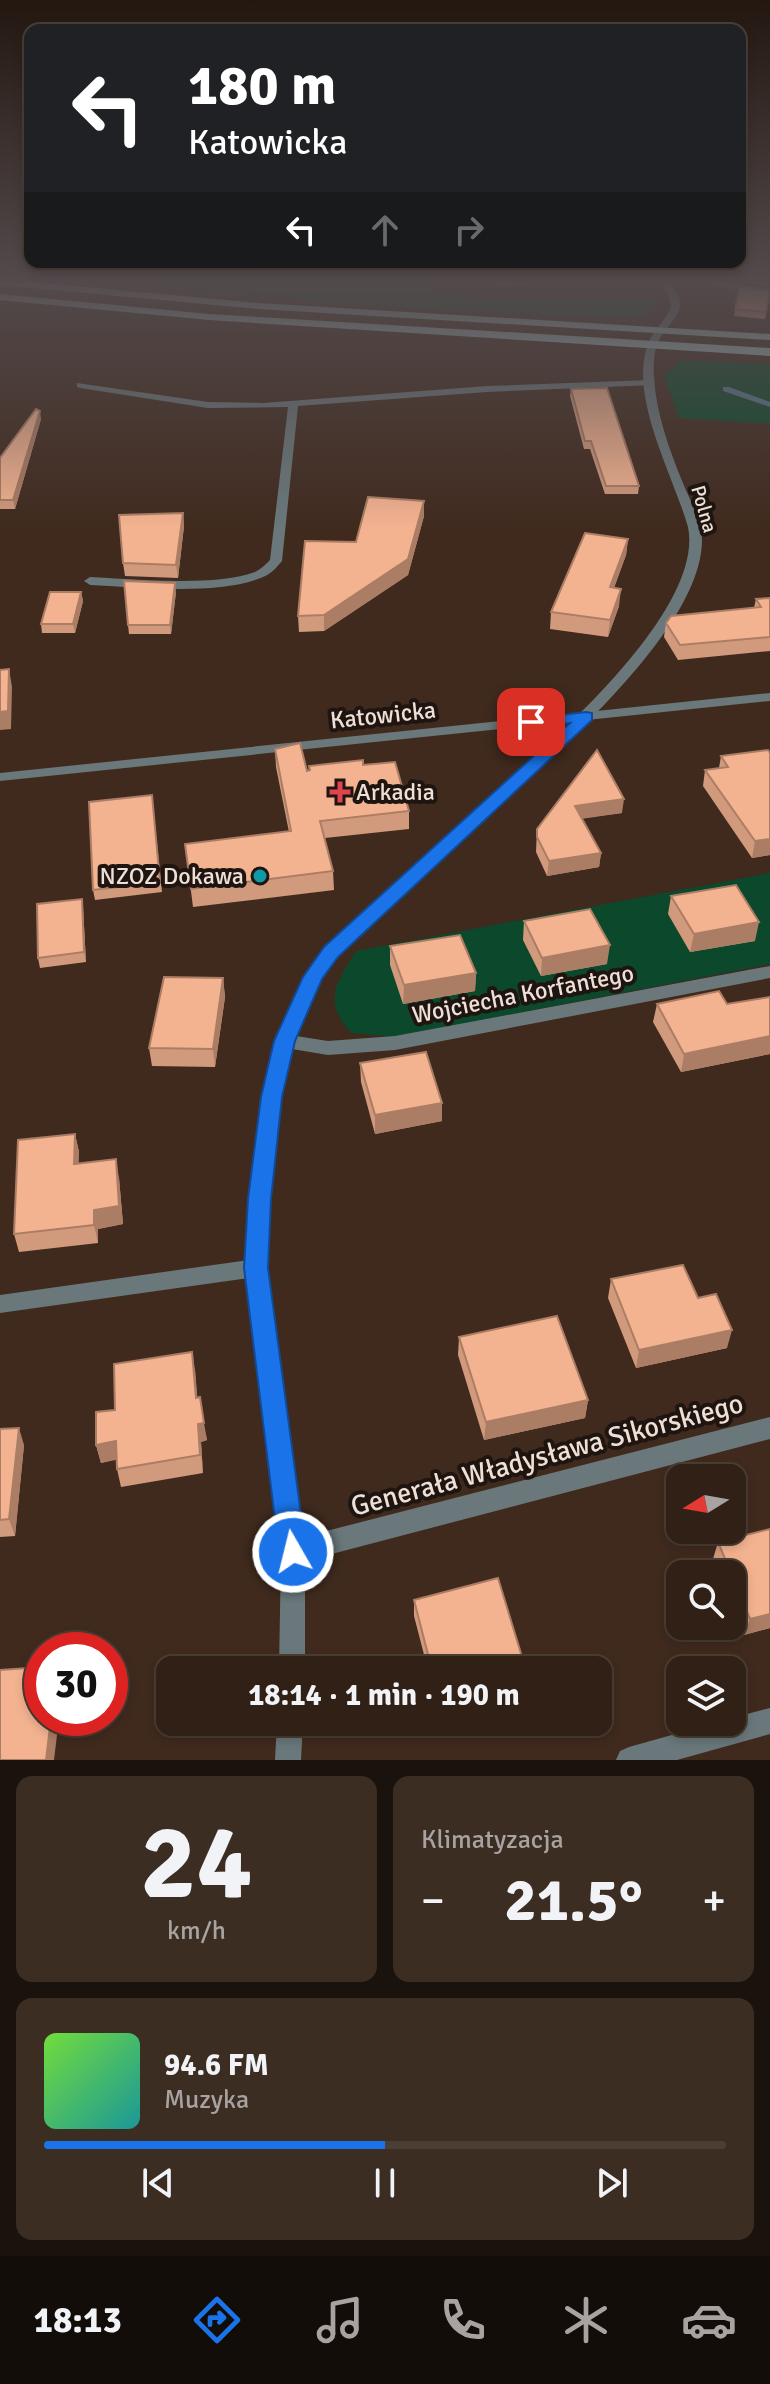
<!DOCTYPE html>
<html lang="pl">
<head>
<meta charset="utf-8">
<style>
  :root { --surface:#302016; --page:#3c2d23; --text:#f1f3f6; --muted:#a8a3a1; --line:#4b3e35; --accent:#1a73e8 }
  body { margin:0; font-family:Signika,sans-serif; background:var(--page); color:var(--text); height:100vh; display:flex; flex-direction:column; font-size:30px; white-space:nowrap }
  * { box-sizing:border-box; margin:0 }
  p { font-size:26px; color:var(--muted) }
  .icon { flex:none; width:44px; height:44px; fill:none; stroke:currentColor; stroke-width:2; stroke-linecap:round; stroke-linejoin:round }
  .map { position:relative; height:1760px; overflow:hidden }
  .details { display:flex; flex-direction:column; gap:16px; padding:16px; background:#1a120c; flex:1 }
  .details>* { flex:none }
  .banner { position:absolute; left:24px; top:24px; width:722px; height:244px; border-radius:16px; box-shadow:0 4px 12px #0003,0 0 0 2px var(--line); background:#202124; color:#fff; overflow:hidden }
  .needle { width:52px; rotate:259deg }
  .buttons { position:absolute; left:666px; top:1464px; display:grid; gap:16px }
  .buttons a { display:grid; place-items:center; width:80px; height:80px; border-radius:16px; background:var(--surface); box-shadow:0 4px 12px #0003,0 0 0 2px var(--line); font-size:40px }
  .speed { position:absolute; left:24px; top:1632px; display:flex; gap:16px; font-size:40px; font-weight:700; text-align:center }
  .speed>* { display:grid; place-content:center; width:104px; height:104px; border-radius:50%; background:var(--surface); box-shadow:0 4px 12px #0003,0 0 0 2px var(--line); line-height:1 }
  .speed .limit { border:12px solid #d22; background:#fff; color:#111 }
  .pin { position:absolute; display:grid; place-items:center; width:68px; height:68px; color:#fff; margin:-34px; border-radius:16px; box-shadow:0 4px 12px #0006 }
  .me { position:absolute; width:88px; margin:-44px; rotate:352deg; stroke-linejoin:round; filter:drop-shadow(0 0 6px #0008) }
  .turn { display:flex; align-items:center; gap:28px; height:168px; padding:0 32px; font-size:36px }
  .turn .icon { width:104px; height:104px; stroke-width:2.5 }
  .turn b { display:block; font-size:56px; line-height:68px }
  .lanes { display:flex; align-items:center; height:76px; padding:0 32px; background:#0003; justify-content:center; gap:40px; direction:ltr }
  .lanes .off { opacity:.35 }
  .big { font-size:60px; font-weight:800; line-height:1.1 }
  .details .card { flex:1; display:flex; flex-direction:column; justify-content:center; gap:12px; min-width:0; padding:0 28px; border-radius:16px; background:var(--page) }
  .details .dial { align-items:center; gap:0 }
  .dial b { font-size:104px; line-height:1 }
  .song { display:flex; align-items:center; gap:24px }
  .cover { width:96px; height:96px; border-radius:12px; background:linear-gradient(135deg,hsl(100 70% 55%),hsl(180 70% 35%)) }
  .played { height:8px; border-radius:4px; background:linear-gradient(90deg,var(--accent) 50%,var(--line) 50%) }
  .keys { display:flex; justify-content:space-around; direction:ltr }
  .heat { display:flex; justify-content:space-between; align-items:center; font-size:44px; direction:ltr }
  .details .tiles { flex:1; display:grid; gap:16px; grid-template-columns:1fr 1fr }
  .card:last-child { grid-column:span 2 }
  .trip { position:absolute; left:156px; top:1656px; width:456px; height:80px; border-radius:16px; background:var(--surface); box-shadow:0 4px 12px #0003,0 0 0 2px var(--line); font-weight:800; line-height:80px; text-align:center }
  .menu { display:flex; height:128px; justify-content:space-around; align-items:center; background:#130d09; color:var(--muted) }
  .menu .icon { width:56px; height:56px }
  .menu .selected { color:var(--accent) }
  .menu b { font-size:36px; color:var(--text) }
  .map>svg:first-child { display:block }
  .green { fill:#0c482b }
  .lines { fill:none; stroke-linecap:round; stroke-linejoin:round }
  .stream { fill:#587a94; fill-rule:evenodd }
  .service { fill:#6a787b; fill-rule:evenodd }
  .minor { fill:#6a787b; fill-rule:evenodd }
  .tertiary { fill:#6a787b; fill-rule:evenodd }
  .primary { fill:#a2c1c6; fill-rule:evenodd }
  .wall { fill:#d29a7c }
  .shaded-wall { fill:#ab7d65 }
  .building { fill:#f4b390; stroke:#ab7d65; stroke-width:2 }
  .route { fill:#1a73e8; stroke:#114b97; stroke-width:2 }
  .health-dot { fill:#e0444e; stroke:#1f1510; stroke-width:3 }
  .culture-dot { fill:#0f9aa8; stroke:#1f1510; stroke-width:3 }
  .labels { text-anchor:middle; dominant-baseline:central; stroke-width:8; stroke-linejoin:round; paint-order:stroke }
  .far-street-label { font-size:20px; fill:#eedfd7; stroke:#1f1510 }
  .street-label { font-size:24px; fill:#eedfd7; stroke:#1f1510 }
  .poi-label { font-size:24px; fill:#eedfd7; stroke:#1f1510; text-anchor:start }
  .near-street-label { font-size:28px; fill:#eedfd7; stroke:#1f1510 }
</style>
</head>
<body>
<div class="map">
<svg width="770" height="1760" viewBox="0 0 770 1760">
  <rect width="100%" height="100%" fill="#402a1e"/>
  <path class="green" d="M113 282H414L478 299H655L652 312 629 318 350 305Z
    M683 360 770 364V424L679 418 664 375 674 368 675 363Z
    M770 873V964L395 1037 351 1033C322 1000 336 984 356 951Z"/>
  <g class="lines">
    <path class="stream" d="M723 387H729L770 402V407L723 391Z"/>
    <path class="service" d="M650 380 655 383 653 385 487 392 298 406 282 561C277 567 271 574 263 577 219 596 138 587 90 585L84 581 90 577C132 579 217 587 255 572 261 569 266 564 270 560L288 407 208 408 80 388 77 387V383L208 402 263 403 487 386Z
      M256 1259 263 1262 266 1268 263 1274 256 1277 0 1313V1295Z"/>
    <path class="minor" d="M659 282H692L671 285C696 313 662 323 656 348 652 363 654 381 656 396 661 428 673 459 685 488 692 504 702 522 702 540 702 632 543 764 478 824 431 868 384 912 337 956L321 979 296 1036 328 1041 395 1036 770 966V978L395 1050 328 1055 292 1049 281 1097 269 1199 266 1268 303 1537 770 1417V1439L305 1561V1670H279L281 1552 246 1268 249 1199 263 1097 276 1041 304 977 325 948C373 904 421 859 469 815 531 760 706 616 688 527 674 477 628 396 648 344 653 330 666 321 671 307L668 293Z
      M698 282H717L770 289V295Z
      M770 1708V1734L677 1760H616L620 1751 629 1747 718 1722H732V1718Z
      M277 1722H303L301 1760H275Z"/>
    <path class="tertiary" d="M770 693V701L0 781V773Z"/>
    <path class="primary" d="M0 282H31L259 303 770 334V340L259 309 0 285Z
      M0 294 209 314 770 348V356L209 320 0 300Z"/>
  </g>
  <path class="wall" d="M494 282H571L496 285Z
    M740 282H770V286Z
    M740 285 770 291 765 319 734 316Z
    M571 389 639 486 638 494H605L590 449H584L570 396Z
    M41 419 15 509H0V458Z
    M424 501V516L408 575 324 631 299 632 298 616 356 542Z
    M183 513 184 526 178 578 125 576 123 563Z
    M628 539 626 555 614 588 619 606 608 637 550 629 551 612Z
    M81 592 83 601 75 633H42L41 624Z
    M176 592 171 634H129L128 625Z
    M770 598V651L678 660 664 637 666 623 754 608 756 599Z
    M275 749 307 771 309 770V766L363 765 409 811V829L325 838 333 871 334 890 193 907 185 844 289 832 276 767Z
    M597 750 622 813 582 818 601 853 599 867 547 876 536 852 537 829Z
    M768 750 770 855 752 858 703 786 705 770 719 768 721 756Z
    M152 795 162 892 95 900 93 890Z
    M671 896 755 941 690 952 668 914Z
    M83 908 86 962 40 968 38 958Z
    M524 921 607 964 541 976 523 940Z
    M390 946 476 973 475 991 403 1004 390 965Z
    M223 978 225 997 215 1067 152 1066 149 1048Z
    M770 997V1054L681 1072 653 1022 657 1004H727Z
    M360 1063 442 1121 375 1134 361 1082Z
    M75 1134 79 1152 78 1164 119 1178 123 1224 98 1229V1243L19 1252 14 1234Z
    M611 1279 698 1298 727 1348 636 1368 608 1298Z
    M459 1337 588 1400 585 1418 484 1440 458 1355Z
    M195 1370 197 1398 207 1440 201 1442 203 1473 121 1487 117 1469V1459L101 1463 96 1445 115 1410Z
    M0 1429 24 1445 15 1536 0 1537Z
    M770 1529V1628L744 1635 732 1606V1574H719L713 1559 718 1542Z
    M414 1600 526 1670H428L414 1616Z"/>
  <path class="shaded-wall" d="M40 411 41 419 15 509 13 500Z
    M424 501V516L408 575 324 631V615Z
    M183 513 184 526 178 578 176 565Z
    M628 539 626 555 608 604 610 587Z
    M175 583 176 592 171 634 170 625Z
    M621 589 619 606 608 637 610 620Z
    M81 592 83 601 75 633 73 624Z
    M9 669 12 687 11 729 0 730V712Z
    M624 799 622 813 574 820 575 806Z
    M770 839V855L752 858 755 841Z
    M601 853 599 867 547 876 549 861Z
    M82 899 83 908 86 962 84 952Z
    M759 922 755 941 690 952 694 934Z
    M610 945 607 964 541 976 542 958Z
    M476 973 475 991 403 1004 404 985Z
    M223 978 225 997 215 1067 213 1049Z
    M770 1036V1054L681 1072 684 1054Z
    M442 1103V1121L375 1134V1115Z
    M75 1134 79 1152 78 1183 74 1164Z
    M116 1159 119 1178 123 1224 98 1229V1243L94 1225V1210Z
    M732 1330 727 1348 636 1368 639 1350Z
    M192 1352 195 1370 199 1416 196 1398Z
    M588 1400 585 1418 484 1440 486 1422Z
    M204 1423 207 1440 201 1442 203 1473 198 1424Z
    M19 1428 24 1445 15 1536 9 1519Z
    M116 1441 120 1459 101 1463 96 1445Z
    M770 1614V1628L744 1635 750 1619Z
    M51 1718H59L54 1760H46Z
    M442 1722H456L442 1726Z"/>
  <path class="building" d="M740 285 770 291 766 312 735 309Z
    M607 388 639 486H606L591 441H585L571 389Z
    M36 409 40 411 13 500H0V458Z
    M368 497 424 501 408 559 324 615 298 616 305 541 356 542Z
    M183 513 176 565 123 563 119 515Z
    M585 533 628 539 610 587 621 589 610 620 551 612Z
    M124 581 175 583 170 625H128Z
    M50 592H81L73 624H41Z
    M770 598V637L680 645 666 623 671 616 761 607 756 599Z
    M9 669 8 711 0 712V670Z
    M300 743 307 771 310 770 309 766 363 760V765L395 762 409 811 320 821 333 871 191 889 185 844 291 831 275 749Z
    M597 750 624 799 575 806 601 853 549 861 537 837V829Z
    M768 750 770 753V839L755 841 705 770 728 767 721 756Z
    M152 795 160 882 93 890 89 802Z
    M736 885 759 922 694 934 671 896Z
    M82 899 84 952 38 958 37 904Z
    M590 909 610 945 542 958 524 921Z
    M460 935 476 973 404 985 390 946Z
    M164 977 223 978 213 1049 149 1048Z
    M719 991 727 1004 770 997V1036L684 1054 657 1004Z
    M426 1052 442 1103 375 1115 360 1063Z
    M75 1134 74 1164 116 1159 119 1206 94 1210V1225L14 1234 18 1140Z
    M683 1265 698 1298 716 1294 732 1330 639 1350 611 1279Z
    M557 1316 588 1400 486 1422 459 1337Z
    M192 1352 196 1398 200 1397 204 1423 198 1424 200 1455 117 1469 116 1441 96 1445V1412L115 1410 114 1364Z
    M19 1428 9 1519 0 1520V1429Z
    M770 1529V1614L750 1619 718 1542Z
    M498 1578 526 1670H432L414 1600Z
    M42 1667V1718H51L46 1760H0V1670Z"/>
  <linearGradient id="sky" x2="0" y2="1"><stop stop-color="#231710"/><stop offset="0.53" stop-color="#534a4c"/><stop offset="1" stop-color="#534a4c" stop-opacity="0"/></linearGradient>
  <rect width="770" height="528" fill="url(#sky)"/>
  <path class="route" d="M586 712 592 713V720L338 957 322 979 295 1041 282 1097 271 1199 268 1268 306 1552 302 1561 293 1565 283 1561 279 1552 244 1268 248 1199 261 1097 274 1041 303 977 324 947 570 723 531 727 523 722 526 719Z"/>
  <path class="health-dot" d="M336 780h8v8h8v8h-8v8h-8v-8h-8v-8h8z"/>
  <circle class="culture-dot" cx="260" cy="876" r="8"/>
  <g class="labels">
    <g class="far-street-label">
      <text transform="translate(704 509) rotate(74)">Polna</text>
    </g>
    <g class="street-label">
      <text transform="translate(383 715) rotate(-6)">Katowicka</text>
      <text transform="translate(523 994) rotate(-11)">Wojciecha Korfantego</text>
    </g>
    <g class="poi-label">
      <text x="356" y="792">Arkadia</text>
      <text x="244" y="876" text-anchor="end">NZOZ Dokawa</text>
    </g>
    <g class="near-street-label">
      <text transform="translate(547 1455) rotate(-15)">Generała Władysława Sikorskiego</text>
    </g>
  </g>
</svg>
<div class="buttons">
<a><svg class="needle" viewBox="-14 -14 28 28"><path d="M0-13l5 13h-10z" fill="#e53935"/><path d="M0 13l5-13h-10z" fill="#a8a3a1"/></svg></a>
<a><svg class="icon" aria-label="search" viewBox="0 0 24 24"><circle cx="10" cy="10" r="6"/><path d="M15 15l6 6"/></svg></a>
<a><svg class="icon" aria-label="layers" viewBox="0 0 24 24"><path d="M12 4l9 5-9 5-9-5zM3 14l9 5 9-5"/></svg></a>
</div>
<div class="speed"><div class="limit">30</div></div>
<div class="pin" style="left:531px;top:722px;background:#d93025"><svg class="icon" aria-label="arrive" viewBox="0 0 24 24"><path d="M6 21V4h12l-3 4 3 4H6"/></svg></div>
<svg class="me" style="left:293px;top:1552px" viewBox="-20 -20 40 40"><circle r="17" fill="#1a73e8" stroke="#fff" stroke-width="3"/><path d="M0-11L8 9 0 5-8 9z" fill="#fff"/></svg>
<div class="trip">18:14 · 1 min · 190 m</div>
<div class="banner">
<div class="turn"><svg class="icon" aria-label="left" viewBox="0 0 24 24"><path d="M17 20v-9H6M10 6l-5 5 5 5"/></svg><div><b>180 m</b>Katowicka</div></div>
<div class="lanes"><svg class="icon" aria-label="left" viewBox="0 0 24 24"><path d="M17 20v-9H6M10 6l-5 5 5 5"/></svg><svg class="icon off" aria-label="ahead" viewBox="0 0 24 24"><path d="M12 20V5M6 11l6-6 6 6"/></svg><svg class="icon off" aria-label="right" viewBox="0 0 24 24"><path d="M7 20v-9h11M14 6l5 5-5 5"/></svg></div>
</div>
</div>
<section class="details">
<div class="tiles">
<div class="card dial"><b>24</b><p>km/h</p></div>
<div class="card"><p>Klimatyzacja</p>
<div class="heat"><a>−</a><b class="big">21.5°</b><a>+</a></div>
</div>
<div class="card">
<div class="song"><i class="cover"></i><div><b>94.6 FM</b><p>Muzyka</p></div></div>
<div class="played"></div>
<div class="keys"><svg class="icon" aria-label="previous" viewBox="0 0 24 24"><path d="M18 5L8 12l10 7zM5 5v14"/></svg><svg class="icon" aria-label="pause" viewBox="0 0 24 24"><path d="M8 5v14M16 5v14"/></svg><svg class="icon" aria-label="next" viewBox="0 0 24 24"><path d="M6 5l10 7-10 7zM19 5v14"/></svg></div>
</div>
</div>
</section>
<nav class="menu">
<b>18:13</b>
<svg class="icon selected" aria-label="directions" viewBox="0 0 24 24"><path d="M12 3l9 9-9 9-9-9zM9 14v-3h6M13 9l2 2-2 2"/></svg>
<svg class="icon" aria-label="music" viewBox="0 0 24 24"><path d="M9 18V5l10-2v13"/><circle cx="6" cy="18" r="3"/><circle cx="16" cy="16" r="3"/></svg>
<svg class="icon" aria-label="phone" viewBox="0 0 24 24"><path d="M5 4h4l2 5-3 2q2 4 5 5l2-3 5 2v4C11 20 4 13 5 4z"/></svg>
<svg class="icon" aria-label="climate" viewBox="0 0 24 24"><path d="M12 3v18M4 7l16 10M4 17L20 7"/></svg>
<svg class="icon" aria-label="car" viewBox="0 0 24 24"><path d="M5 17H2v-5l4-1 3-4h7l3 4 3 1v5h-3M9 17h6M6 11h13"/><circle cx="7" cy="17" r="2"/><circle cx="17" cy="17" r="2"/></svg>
</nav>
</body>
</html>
